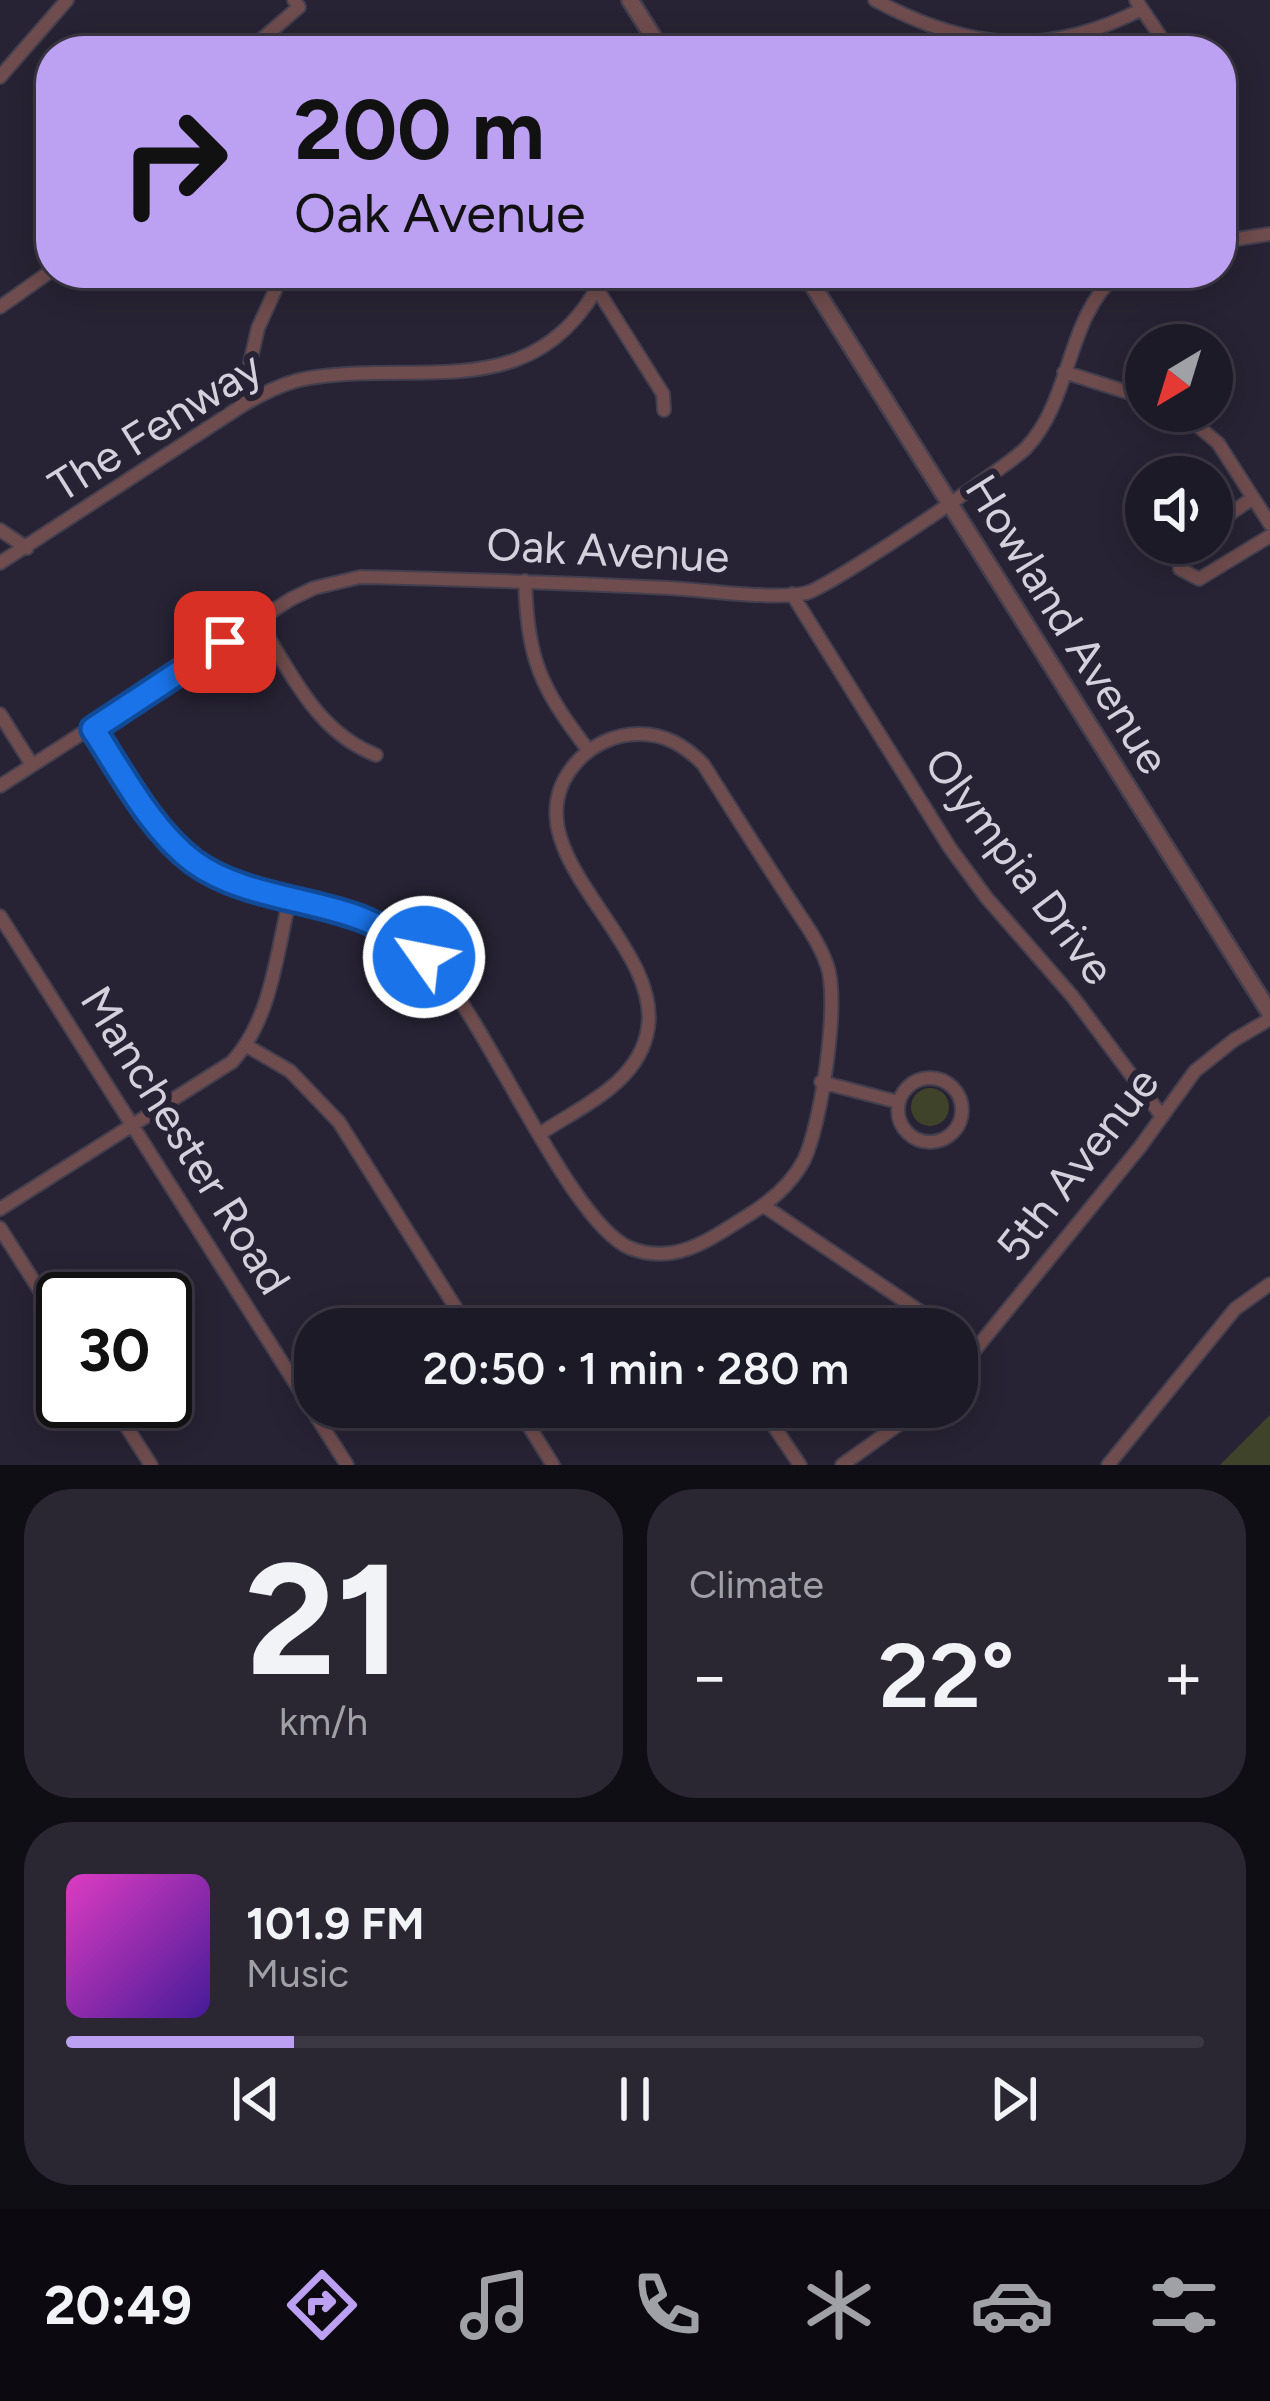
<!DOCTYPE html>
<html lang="en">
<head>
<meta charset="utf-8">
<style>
  :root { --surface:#1d1a27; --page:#2a2733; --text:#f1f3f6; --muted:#a0a1a7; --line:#3b3844; --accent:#bca0f2 }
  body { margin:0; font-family:Figtree,sans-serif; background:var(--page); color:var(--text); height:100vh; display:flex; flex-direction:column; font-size:45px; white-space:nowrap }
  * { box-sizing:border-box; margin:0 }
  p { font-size:39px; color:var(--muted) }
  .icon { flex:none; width:66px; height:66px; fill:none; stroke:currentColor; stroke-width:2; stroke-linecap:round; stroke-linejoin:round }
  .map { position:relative; height:1465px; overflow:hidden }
  .drawer { display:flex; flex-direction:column; gap:24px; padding:24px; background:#100e15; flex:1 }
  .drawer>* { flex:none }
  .top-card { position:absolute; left:36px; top:36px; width:1200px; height:252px; border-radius:48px; box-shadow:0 6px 30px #0003,0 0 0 3px var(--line); background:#bca0f2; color:#111; overflow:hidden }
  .needle { width:78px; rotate:218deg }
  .tools { position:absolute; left:1125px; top:324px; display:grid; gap:24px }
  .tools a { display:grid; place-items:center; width:108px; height:108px; border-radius:50%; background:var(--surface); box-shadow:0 6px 30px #0003,0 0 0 3px var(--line); font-size:60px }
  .speed { position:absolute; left:36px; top:1272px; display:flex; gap:24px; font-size:60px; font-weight:700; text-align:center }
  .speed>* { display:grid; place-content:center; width:156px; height:156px; border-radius:50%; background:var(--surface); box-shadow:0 6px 30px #0003,0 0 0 3px var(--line); line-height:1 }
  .speed .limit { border:6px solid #111; border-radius:18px; background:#fff; color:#111 }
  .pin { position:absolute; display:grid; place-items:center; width:102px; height:102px; color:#fff; margin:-51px; border-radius:24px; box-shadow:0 6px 18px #0006 }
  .me { position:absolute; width:132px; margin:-66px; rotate:303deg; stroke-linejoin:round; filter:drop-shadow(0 0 9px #0008) }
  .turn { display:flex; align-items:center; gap:42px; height:252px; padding:0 60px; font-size:54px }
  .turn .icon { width:156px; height:156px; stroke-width:2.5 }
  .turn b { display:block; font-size:84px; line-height:102px }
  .big { font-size:90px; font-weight:600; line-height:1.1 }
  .drawer .card { flex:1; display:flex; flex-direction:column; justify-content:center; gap:18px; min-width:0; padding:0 42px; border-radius:48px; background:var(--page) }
  .drawer .dial { align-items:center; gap:0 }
  .dial b { font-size:156px; line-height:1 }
  .song { display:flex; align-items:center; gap:36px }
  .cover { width:144px; height:144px; border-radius:18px; background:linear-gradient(135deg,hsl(310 70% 55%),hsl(260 70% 35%)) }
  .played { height:12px; border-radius:6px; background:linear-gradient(90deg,var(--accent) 20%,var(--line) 20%) }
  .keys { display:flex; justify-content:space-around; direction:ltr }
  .heat { display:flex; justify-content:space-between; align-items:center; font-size:66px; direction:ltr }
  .drawer .tiles { flex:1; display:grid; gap:24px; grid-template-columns:1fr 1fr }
  .card:last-child { grid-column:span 2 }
  .trip { position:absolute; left:294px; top:1308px; width:684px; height:120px; border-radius:48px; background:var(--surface); box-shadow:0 6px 30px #0003,0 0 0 3px var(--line); font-weight:600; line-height:120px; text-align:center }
  .dock { display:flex; height:192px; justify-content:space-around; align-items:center; background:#0c0a10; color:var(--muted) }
  .dock .icon { width:84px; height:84px }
  .dock .selected { color:var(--accent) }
  .dock b { font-size:54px; color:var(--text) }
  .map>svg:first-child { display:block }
  .green { fill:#3e4329 }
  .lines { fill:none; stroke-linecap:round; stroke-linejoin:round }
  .minor-casing { stroke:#433f4f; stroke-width:16 }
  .tertiary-casing { stroke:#433f4f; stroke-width:20 }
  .minor { stroke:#6f4c4d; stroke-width:12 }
  .tertiary { stroke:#6f4c4d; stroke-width:15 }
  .route-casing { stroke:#114b97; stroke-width:30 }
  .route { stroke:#1a73e8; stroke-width:21 }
  .labels { text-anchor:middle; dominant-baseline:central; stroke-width:12; stroke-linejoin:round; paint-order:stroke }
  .street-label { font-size:45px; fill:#d4d1dd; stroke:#272334 }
</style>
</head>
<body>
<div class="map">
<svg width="1270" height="1465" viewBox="0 0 1270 1465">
  <rect width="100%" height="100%" fill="#272334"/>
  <path class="green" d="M911 1107a19 19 0 1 1 38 0a19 19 0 1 1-38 0Z
    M1270 1415V1465H1220Z"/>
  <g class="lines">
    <defs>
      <path id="minor" d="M875 0C967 50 1047 58 1142 9
        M1136 0 1170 51
        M248 51 299 7 294 0
        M0 77 67 0
        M1221 150 1229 240
        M1224 241 1270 234
        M597 289 663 394 664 410
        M0 307 51 271
        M1064 372 1146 398
        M240 407 258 328 283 273
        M1180 411 1218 443 1270 524
        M1212 526 1253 498
        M0 530 27 548
        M1188 543 1179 553 1180 569 1199 579 1270 536
        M0 563 240 407C261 394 284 382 309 378 425 359 538 409 605 273
        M525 581C528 661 540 687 589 751
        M792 594 950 848 986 897 1073 997 1161 1115
        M258 621C292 673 315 731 376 755
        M0 714 32 765
        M93 729C123 773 152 834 198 864 276 917 370 894 441 975 491 1032 572 1224 630 1248 675 1266 710 1239 747 1216 770 1202 791 1185 804 1160 821 1125 840 1001 827 965 818 939 800 917 786 894 758 851 731 808 703 764 685 746 666 734 639 734 615 734 591 745 575 764 503 849 662 939 648 1028 640 1082 582 1106 541 1133
        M0 786 291 599 314 588 360 577C463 579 566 583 669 588 706 590 772 600 806 593 827 589 1007 467 1026 448 1073 398 1065 319 1118 273
        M0 916 347 1465
        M247 1046 290 1071 339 1122 469 1329
        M898 1110a32 32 0 1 1 64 0a32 32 0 1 1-64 0Z
        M821 1082 898 1102
        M764 1206 946 1329
        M0 1209 232 1062C272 1018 276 954 290 898
        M0 1228 63 1327
        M957 1336 976 1349
        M957 1372 1140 1147 1195 1071 1234 1040 1270 1019
        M110 1401 151 1465
        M517 1407 553 1465
        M761 1407 800 1465
        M842 1465 923 1407
        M1108 1465 1235 1309 1270 1284"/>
      <path id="tertiary" d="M630 0 662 51
        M805 273 1270 1013"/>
    </defs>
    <use href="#minor" class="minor-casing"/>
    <use href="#tertiary" class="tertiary-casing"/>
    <use href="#minor" class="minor"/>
    <use href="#tertiary" class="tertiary"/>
  </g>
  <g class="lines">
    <defs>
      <path id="route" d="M225 642 93 729C122 773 151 830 194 862 241 896 307 898 360 918 384 927 404 941 424 957"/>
    </defs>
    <use href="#route" class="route-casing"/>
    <use href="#route" class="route"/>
  </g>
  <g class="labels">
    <g class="street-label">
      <text transform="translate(155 426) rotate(-32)">The Fenway</text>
      <text transform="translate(608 550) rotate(3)">Oak Avenue</text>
      <text transform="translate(1068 624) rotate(58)">Howland Avenue</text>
      <text transform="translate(1020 866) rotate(53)">Olympia Drive</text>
      <text transform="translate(186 1140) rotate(58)">Manchester Road</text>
      <text transform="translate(1077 1164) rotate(-52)">5th Avenue</text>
    </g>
  </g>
</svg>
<div class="tools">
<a><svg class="needle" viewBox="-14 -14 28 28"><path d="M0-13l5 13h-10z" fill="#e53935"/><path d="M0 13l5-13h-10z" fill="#a0a1a7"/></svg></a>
<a><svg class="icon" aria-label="sound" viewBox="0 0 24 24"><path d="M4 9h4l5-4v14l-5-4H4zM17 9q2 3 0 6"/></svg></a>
</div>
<div class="speed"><div class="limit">30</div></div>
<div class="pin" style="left:225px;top:642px;background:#d93025"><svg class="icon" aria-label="arrive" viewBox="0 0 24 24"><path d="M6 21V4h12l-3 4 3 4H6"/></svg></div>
<svg class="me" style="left:424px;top:957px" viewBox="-20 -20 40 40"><circle r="17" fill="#1a73e8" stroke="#fff" stroke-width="3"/><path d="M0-11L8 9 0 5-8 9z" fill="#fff"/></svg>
<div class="trip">20:50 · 1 min · 280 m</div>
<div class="top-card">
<div class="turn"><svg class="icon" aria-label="right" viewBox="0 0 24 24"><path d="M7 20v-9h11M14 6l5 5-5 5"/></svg><div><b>200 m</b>Oak Avenue</div></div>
</div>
</div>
<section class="drawer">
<div class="tiles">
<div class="card dial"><b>21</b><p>km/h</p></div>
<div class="card"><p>Climate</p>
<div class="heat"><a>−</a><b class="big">22°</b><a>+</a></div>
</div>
<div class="card">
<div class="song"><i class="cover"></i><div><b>101.9 FM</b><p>Music</p></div></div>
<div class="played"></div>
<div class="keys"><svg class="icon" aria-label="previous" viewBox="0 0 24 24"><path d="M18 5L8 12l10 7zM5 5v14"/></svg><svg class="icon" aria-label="pause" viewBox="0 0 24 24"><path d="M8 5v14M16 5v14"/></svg><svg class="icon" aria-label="next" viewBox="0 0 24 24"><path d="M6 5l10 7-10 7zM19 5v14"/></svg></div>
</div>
</div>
</section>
<nav class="dock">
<b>20:49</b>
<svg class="icon selected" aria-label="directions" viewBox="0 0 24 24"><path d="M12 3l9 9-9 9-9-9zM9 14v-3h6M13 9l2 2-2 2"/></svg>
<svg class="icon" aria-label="music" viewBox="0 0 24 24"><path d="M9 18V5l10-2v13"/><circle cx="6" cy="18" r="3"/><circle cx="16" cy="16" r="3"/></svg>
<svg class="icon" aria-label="phone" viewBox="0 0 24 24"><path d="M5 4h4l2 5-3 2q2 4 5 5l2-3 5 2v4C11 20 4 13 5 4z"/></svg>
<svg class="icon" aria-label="climate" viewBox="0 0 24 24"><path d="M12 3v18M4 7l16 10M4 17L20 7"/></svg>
<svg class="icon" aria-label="car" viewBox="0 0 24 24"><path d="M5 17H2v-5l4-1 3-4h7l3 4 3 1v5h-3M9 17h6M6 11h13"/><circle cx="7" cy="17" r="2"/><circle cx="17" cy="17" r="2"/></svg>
<svg class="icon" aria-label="filters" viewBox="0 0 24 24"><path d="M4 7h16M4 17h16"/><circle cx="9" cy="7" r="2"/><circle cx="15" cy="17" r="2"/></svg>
</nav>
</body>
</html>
